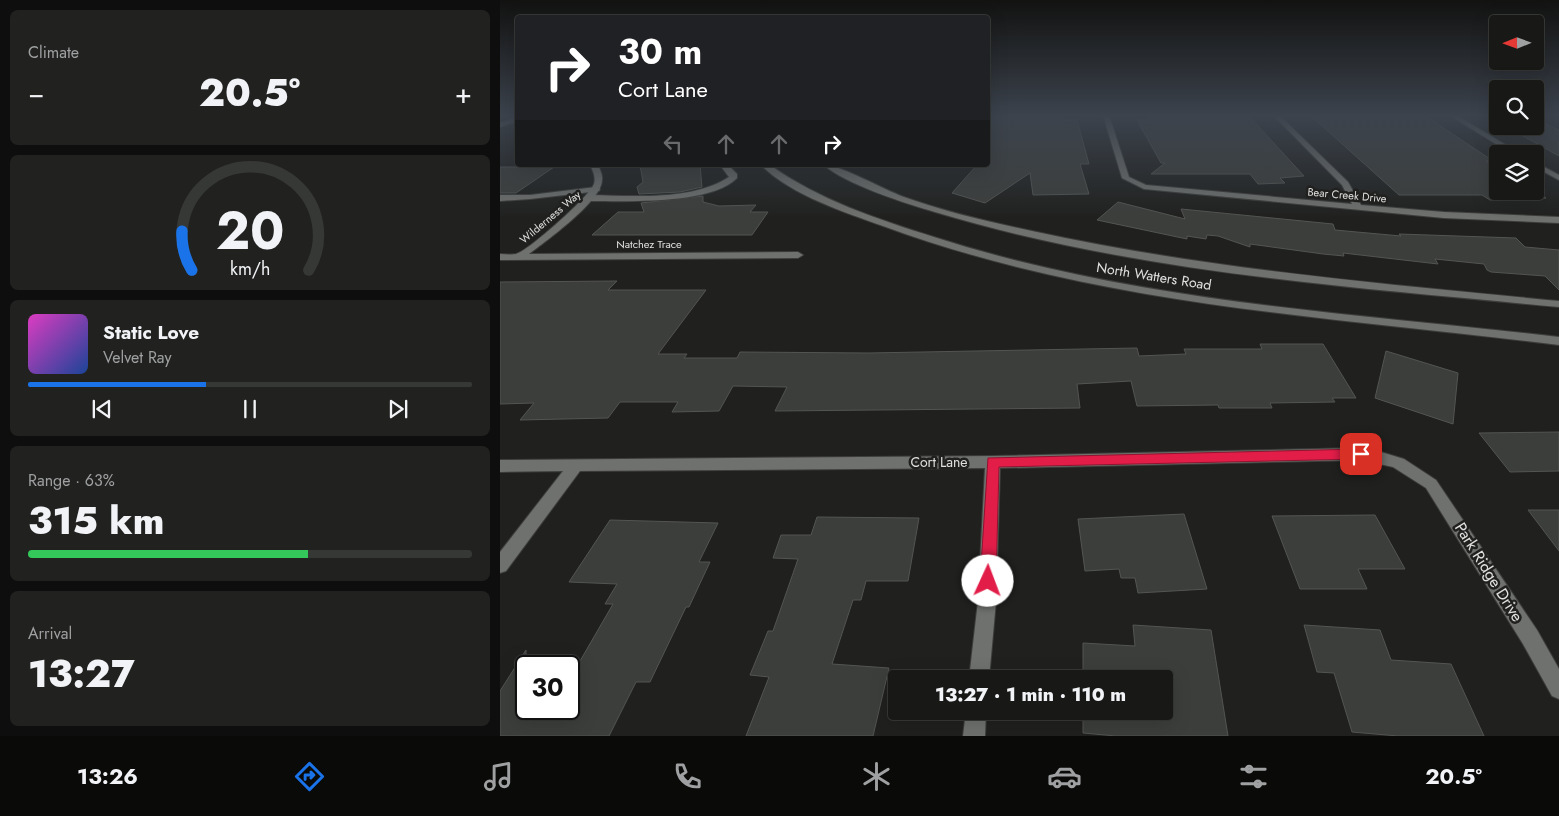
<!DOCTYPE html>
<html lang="en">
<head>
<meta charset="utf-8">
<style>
  :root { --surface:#181917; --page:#212220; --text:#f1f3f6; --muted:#9fa0a1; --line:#363836; --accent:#1a73e8 }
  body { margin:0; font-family:Jost,sans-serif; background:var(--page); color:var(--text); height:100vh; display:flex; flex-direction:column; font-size:19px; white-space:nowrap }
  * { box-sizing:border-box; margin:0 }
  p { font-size:16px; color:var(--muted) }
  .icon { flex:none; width:28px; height:28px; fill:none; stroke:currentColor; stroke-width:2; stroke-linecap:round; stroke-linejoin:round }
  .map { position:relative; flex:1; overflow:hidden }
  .drawer { display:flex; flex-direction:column; gap:10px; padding:10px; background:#0d0e0d; width:500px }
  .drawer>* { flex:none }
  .banner { position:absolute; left:15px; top:15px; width:475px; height:152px; border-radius:5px; box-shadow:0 5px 20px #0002,0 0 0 1px var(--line); background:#202124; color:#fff; overflow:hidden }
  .needle { width:32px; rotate:269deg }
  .controls { position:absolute; left:989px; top:15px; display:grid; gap:10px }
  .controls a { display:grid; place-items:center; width:55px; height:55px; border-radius:5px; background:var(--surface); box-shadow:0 5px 20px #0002,0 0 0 1px var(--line); font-size:25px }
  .speed { position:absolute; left:15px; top:655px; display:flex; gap:10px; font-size:25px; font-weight:700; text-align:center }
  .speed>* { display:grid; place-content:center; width:65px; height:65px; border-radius:50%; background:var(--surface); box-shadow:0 5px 20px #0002,0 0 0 1px var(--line); line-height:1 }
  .speed .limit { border:2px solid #111; border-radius:8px; background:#fff; color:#111 }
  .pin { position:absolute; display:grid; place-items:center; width:42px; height:42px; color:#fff; margin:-21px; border-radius:10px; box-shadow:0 2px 8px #0006 }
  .me { position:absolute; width:55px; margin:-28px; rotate:2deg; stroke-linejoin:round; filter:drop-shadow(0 0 4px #0008) }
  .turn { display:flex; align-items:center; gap:18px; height:105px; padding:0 20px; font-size:22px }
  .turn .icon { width:65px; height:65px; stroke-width:2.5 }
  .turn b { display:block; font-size:35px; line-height:42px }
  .lanes { display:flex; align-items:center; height:48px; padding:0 20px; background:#0003; justify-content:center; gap:25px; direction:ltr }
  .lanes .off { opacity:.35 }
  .big { font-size:38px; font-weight:800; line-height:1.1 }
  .drawer .widget { flex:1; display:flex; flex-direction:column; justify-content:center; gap:8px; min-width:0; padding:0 18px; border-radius:8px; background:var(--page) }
  .drawer .dial { align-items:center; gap:0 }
  .dial svg { height:130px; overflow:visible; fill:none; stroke:var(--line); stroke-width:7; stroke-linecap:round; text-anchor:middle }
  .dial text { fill:var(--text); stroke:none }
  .song { display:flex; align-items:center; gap:15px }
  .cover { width:60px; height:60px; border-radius:8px; background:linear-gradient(135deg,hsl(310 70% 55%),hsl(220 70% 35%)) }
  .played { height:5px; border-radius:2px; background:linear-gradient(90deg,var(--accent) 40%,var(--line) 40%) }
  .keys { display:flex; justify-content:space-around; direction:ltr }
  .heat { display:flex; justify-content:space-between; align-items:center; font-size:28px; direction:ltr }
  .charge { height:8px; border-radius:4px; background:linear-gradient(90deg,#34c759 63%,var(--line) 0) }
  .trip { position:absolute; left:388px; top:670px; width:285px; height:50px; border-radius:5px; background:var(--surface); box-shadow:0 5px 20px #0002,0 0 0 1px var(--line); font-weight:800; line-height:50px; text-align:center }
  .menu { display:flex; height:80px; justify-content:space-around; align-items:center; background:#0a0a09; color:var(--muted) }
  .menu .icon { width:35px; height:35px }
  .menu .selected { color:var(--accent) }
  .menu b { font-size:22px; color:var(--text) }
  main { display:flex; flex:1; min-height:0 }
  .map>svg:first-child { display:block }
  .building { fill:#3c3e3b; stroke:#535552 }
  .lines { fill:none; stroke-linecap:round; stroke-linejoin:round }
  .lane-casing { stroke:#3d3e3c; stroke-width:2 }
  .street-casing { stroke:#3d3e3c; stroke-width:2 }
  .secondary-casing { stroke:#3d3e3c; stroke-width:2 }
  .lane { fill:#6f716e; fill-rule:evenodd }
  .street { fill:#6f716e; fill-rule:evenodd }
  .secondary { fill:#6f716e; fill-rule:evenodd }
  .route { fill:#e11d48; stroke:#92132f }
  .labels { text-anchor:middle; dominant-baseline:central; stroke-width:5; stroke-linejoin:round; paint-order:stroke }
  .far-street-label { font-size:11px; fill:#dfe0df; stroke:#20211f }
  .street-label { font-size:14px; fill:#dfe0df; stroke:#20211f }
  .near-street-label { font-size:16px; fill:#dfe0df; stroke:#20211f }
</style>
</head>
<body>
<main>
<section class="drawer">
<div class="widget"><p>Climate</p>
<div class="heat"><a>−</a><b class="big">20.5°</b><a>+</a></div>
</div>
<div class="widget dial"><svg viewBox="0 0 100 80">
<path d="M14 69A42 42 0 1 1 86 69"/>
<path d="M14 69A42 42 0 0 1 8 45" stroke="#1a73e8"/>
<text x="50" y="56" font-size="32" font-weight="700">20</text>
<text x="50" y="72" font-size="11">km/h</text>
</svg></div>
<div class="widget">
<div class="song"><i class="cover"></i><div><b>Static Love</b><p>Velvet Ray</p></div></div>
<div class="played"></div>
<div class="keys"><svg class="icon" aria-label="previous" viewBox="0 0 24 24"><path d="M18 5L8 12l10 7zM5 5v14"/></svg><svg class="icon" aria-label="pause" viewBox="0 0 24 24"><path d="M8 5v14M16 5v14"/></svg><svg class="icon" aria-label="next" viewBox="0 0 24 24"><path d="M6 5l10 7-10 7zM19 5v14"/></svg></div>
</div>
<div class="widget"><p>Range · 63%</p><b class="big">315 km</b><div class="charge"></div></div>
<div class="widget"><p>Arrival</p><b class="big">13:27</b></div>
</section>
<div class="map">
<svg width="1059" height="736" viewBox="0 0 1059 736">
  <rect width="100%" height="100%" fill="#20211f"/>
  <path class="building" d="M488 115H560L563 120H577L589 164H580L589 194 533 195 530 173 485 203 452 193 477 165H488Z
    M647 115H748L804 176 780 178 785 183 758 184 750 174H651L665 163H661L637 120H650Z
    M810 115H924L993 161H986L998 168V191H1035L1046 198 990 200 982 195H899Z
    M1035 119 1059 130V156L1005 126H1035Z
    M140 165H200L202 187 180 192 139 194 137 187 143 182Z
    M0 167H54L16 193H0Z
    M203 196V202L219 206 256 205 250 212H268L252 235H92L118 212H144L141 203Z
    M618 202 685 219 681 209 833 224 835 230 901 236 899 234 1016 238 1025 247 1059 250V290L1045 276 991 272 987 270 984 264 935 259 938 264 843 253 844 256 823 254 750 244V247L718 236 707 235 706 239 687 236V239L597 220Z
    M117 281 108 290H206L158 354H187L184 358H237L240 352 368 353 637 348 639 356 686 354 684 349H762L760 344H823L856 398H832L835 402 770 403 772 408H719L718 405 637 406 631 381 577 384 580 408 275 411 287 387 233 386 219 411 172 412 178 402H120L108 418 20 420 34 403 0 404V282Z
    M886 351 958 373 953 424 875 398Z
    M1059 432V471L1010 472 979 433Z
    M1028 510H1059V551Z
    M684 514 707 589 638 593 635 578H621L619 569 585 571 578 519Z
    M875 515 905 569H858L867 589H800L772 516Z
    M317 517 419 518 408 581H366L361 600H353L332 664 389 668 373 736H246L269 677 250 675 268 631H273L298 559 273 558 281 535H311Z
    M110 520 218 523 199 562H210L189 607H186L150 682H136L109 736H0V691L26 650V709H69V661H80L113 604H105L117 584 69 582Z
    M633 625 711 630 728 736H616L583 733V711H664V679H583V643L635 646Z
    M804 625 880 630 891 660 951 664 984 736H898L852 732 834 673 817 672Z"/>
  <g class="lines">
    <defs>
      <path id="lane" d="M18 117V121L0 127V123Z
        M220 165H228L237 174V178C210 205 127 201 90 201L86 198 90 195C133 196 192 201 229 177Z
        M96 187 100 189 99 191 30 199 0 201V195H30Z"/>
      <path id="street" d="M603 115H609L629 177 646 185 852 204 842 185 773 115H779L848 182 861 205 944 212 1059 217V223L944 218 644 189 622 178Z
        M949 115H956L1021 154H1012Z
        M1035 162 1059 175V180L1035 167Z
        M90 165H98C100 170 103 175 102 180 102 201 46 241 29 254L298 252 303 255 298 258 0 260V254C5 254 11 255 16 254 28 251 89 197 94 184 96 177 93 171 90 165Z
        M861 448 881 452 904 459 936 480 1037 630 1059 669V699L1052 696 1023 644 926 488 893 467 861 460 500 468 496 601 489 679H469L478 601 485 468 80 471 6 571 0 573V552L63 471 0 472V460L493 456Z
        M466 711H486L485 736H463Z"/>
      <path id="secondary" d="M261 165H270C319 200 377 219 434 237 636 302 850 313 1059 337V345C832 317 600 306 383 226 344 212 291 195 261 165Z
        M324 165C341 165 384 190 404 197 446 212 489 222 532 231 706 269 882 284 1059 301V307C850 287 637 273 435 212 407 204 345 184 324 165Z"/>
    </defs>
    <use href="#lane" class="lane-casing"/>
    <use href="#street" class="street-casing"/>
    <use href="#secondary" class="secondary-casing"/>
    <use href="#lane" class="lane"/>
    <use href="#street" class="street"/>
    <use href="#secondary" class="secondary"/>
  </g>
  <linearGradient id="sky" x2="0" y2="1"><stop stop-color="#121211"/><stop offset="0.53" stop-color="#3c434d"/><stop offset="1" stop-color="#3c434d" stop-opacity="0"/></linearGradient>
  <rect width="1059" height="218" fill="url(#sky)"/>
  <path class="route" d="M861 449 868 454 861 459 499 467 496 581 494 587 488 589 482 587 480 581 488 458Z"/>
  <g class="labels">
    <g class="far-street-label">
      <text transform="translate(847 195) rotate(5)">Bear Creek Drive</text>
      <text transform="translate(50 217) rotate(-40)">Wilderness Way</text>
      <text x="149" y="244">Natchez Trace</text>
    </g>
    <g class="street-label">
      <text transform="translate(654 276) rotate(9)">North Watters Road</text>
      <text x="439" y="462">Cort Lane</text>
    </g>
    <g class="near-street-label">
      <text transform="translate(989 572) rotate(58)">Park Ridge Drive</text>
    </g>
  </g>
</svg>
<div class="controls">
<a><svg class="needle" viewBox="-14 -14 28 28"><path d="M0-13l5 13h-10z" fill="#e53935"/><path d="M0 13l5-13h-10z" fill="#9fa0a1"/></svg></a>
<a><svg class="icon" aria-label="search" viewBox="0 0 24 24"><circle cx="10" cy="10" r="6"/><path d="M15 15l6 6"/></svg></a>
<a><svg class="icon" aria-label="layers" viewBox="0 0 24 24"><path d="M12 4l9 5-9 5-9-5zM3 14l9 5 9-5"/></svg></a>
</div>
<div class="speed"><div class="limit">30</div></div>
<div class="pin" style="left:861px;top:454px;background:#d93025"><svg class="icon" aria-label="arrive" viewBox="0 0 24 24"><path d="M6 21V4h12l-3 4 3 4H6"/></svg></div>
<svg class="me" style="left:488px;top:581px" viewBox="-20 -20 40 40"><circle r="19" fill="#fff"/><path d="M0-13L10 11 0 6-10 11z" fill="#e11d48"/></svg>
<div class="trip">13:27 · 1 min · 110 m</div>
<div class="banner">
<div class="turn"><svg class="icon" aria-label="right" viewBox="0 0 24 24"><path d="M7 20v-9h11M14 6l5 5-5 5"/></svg><div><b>30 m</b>Cort Lane</div></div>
<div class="lanes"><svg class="icon off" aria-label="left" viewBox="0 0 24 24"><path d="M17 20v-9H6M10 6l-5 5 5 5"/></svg><svg class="icon off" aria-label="ahead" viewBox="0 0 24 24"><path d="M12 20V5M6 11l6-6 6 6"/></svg><svg class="icon off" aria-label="ahead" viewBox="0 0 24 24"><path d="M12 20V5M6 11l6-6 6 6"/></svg><svg class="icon" aria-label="right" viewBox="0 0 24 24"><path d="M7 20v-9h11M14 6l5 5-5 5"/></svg></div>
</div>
</div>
</main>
<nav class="menu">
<b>13:26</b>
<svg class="icon selected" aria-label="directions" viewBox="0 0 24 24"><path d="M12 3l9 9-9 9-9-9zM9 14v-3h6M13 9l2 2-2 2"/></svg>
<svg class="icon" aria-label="music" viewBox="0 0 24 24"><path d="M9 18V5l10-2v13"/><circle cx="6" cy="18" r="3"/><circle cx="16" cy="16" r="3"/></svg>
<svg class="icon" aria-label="phone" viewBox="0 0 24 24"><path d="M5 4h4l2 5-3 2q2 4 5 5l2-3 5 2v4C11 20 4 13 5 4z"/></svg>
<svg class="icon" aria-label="climate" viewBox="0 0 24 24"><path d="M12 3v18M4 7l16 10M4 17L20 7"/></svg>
<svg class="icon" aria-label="car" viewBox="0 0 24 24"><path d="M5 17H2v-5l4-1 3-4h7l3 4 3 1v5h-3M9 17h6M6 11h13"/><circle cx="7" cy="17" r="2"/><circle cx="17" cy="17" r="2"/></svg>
<svg class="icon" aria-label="filters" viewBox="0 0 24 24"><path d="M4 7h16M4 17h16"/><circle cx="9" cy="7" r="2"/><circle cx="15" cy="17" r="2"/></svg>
<b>20.5°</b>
</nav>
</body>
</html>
